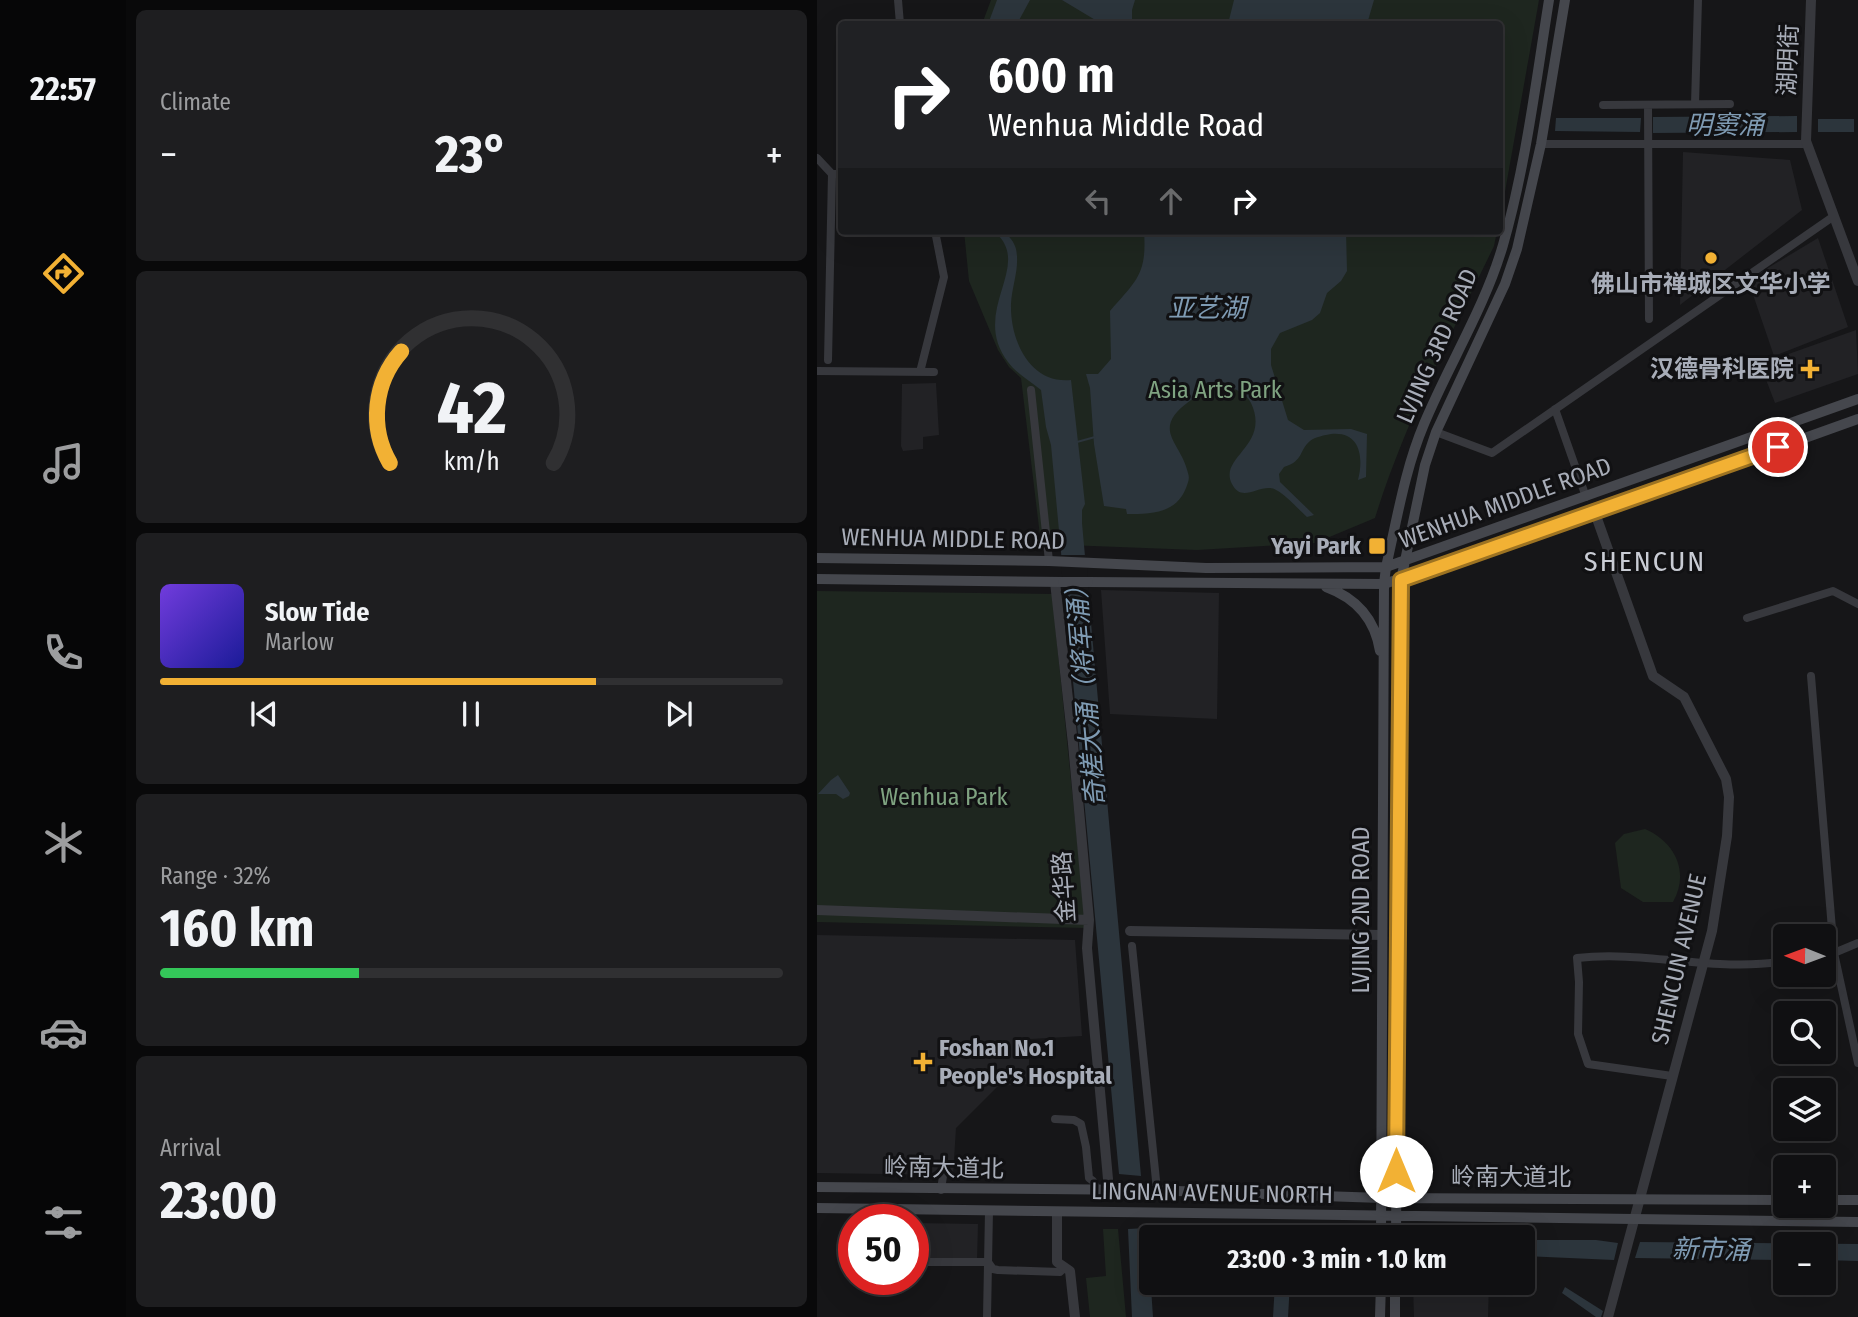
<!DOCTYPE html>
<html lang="en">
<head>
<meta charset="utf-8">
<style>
  :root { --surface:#101012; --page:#1e1e20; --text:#f1f3f6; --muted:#9c9d9f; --line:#303032; --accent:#f2b134 }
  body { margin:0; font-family:"Fira Sans Condensed","Noto Sans SC",sans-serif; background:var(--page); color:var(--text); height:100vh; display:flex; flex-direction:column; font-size:26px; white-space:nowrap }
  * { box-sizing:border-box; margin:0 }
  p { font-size:23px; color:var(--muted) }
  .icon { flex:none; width:38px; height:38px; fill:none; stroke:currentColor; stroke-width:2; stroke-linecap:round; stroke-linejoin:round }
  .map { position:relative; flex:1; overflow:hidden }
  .sheet { display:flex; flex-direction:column; gap:10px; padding:10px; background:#09090a; width:691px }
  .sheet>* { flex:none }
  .guide { position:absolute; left:21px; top:21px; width:665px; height:214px; border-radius:7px; box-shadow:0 7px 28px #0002,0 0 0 2px var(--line); background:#202124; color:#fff; overflow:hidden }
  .needle { width:46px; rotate:271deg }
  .tools { position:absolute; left:956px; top:924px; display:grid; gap:14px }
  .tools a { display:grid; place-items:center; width:63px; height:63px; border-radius:7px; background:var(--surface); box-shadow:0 7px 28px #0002,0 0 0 2px var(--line); font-size:35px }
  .speed { position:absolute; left:21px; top:1204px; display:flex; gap:14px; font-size:35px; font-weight:700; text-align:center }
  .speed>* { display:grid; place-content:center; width:91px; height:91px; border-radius:50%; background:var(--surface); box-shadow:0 7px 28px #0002,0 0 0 2px var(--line); line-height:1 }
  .speed .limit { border:10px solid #d22; background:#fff; color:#111 }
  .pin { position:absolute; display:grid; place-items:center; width:60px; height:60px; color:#fff; margin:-30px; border:4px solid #fff; border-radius:50%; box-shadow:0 2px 7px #0007 }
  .me { position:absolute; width:77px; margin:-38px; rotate:0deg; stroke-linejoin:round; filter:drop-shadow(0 0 5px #0008) }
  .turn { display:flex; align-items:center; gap:24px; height:147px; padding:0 35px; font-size:32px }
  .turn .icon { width:91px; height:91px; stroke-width:2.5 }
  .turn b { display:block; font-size:49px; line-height:60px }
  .lanes { display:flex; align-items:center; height:66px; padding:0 35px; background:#0003; justify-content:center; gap:35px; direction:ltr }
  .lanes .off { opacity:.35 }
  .big { font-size:52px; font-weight:700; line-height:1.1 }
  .sheet .widget { flex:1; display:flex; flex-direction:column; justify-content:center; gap:10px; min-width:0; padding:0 24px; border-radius:10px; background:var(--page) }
  .sheet .dial { align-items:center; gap:0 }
  .dial svg { height:182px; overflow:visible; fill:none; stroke:var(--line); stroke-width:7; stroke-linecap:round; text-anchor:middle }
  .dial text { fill:var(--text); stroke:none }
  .song { display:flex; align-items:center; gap:21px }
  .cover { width:84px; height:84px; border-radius:10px; background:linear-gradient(135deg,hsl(260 70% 55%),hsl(240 70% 35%)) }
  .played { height:7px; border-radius:4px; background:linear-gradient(90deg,var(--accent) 70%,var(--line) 70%) }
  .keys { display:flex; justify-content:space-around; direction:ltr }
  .heat { display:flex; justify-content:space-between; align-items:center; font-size:38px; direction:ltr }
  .charge { height:10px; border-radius:5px; background:linear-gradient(90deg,#34c759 32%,var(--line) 0) }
  .trip { position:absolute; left:322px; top:1225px; width:396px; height:70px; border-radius:7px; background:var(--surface); box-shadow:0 7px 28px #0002,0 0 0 2px var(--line); font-weight:700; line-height:70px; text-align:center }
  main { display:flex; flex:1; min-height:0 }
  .menu { display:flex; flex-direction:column; width:126px; justify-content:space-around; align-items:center; background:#060607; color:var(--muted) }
  .menu .icon { width:49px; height:49px }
  .menu .current { color:var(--accent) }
  .menu b { font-size:32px; color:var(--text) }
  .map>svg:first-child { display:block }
  .built { fill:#222225 }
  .green { fill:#1e261f }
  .water { fill:#2c353c }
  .pier { fill:#161618 }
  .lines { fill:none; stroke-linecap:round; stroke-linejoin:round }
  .stream { stroke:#2c353c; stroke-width:2 }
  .minor { stroke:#37383d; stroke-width:8 }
  .tertiary { stroke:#37383d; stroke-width:10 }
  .secondary { stroke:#45474d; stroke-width:10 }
  .secondary-bridge { stroke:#45474d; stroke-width:10 }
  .route-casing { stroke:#9d7322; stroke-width:18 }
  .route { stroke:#f2b134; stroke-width:12 }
  .poi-dot { fill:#f2b134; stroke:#111113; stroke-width:2.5 }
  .labels { text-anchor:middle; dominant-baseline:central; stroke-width:6; stroke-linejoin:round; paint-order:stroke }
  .street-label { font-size:24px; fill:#a8adb8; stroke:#111113 }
  .poi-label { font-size:24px; font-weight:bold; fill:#a8adb8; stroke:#111113; text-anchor:end }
  .park-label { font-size:24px; fill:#7fa381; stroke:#111113 }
  .water-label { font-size:26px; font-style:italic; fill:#7f9bb3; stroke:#111113 }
  .quarter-label { font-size:28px; letter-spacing:2px; fill:#c9ccd4; stroke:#111113 }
</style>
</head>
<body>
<main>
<nav class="menu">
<b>22:57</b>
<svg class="icon current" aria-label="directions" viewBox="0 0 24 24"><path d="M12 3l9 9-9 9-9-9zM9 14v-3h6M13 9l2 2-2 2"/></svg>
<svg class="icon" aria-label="music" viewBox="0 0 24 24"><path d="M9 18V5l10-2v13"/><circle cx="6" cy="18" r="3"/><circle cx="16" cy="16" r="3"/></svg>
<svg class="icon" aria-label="phone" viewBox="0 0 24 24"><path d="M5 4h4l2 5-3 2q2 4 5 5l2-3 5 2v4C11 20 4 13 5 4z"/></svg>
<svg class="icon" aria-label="climate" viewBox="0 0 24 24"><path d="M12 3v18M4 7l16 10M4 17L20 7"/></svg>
<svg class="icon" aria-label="car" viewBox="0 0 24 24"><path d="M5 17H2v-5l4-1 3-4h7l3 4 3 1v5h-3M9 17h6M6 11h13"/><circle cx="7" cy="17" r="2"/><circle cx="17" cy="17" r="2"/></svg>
<svg class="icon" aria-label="filters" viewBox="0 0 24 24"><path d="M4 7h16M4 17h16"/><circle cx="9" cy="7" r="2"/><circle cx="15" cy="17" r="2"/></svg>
</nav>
<section class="sheet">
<div class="widget"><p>Climate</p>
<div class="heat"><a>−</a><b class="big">23°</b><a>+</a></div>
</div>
<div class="widget dial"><svg viewBox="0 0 100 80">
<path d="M14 69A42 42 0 1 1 86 69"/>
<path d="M14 69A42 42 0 0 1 19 20" stroke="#f2b134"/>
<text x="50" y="56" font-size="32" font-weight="700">42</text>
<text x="50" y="72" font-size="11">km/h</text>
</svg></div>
<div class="widget">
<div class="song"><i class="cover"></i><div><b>Slow Tide</b><p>Marlow</p></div></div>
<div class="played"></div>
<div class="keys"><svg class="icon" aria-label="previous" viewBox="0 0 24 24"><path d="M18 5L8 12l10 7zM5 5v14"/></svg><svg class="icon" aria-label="pause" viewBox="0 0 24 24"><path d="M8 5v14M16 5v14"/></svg><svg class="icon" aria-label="next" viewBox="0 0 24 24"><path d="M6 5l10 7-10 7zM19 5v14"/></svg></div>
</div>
<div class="widget"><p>Range · 32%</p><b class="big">160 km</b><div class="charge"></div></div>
<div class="widget"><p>Arrival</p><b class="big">23:00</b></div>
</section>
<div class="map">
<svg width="1041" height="1317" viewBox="0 0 1041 1317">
  <rect width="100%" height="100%" fill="#161618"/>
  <path class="built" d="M866 152 973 160 985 210 863 305Z
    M1001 238 1031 327 957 356 931 280Z
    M1039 330 1041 374 958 403 943 364Z
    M119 383 122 435 106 437V449L86 451 84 446 85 384Z
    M284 590 402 593 400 719 293 714Z
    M0 935 258 940 265 1036 213 1039 211 1084 181 1086 139 1128 136 1175 0 1173Z
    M96 1223 161 1224 160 1260H96Z
    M598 1283H672L671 1317H597L596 1285Z"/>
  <path class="green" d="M174 0H722L683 220 682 24H165Z
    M147 231H680L677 246C634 335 588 422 558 518L498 543 380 550 224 544 204 378 192 367 181 350 152 281Z
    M0 591 235 594 269 928 0 922Z
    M828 829C858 842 873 872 856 902H826L804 888 798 843 807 834Z
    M286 1229H301L309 1317H273L269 1278 289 1276Z"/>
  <path class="water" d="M180 0H213L200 24H171Z
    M245 0H318L315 10V24H285Z
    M417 0H557L550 24H411Z
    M980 116V132L836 133V117Z
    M739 118H824L823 132 738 131Z
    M1001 119H1037V132H1001Z
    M176 231H187C192 237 197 241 199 249 203 268 195 285 194 304 193 339 212 384 254 380L268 504 265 510V523L324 1176 302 1174 234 445 229 427 224 390C213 381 199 373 191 362 156 316 205 275 187 243 185 238 179 234 176 231Z
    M327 231H529L530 271 524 281 510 293 503 313 495 320 463 333 454 349V365L471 420 487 430 534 429 550 434 549 477 541 480C547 457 543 431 514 434 508 435 498 437 493 441 482 450 487 461 467 467L462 474 463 482 497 515 490 517C482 510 463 488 453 488 439 487 424 502 415 484 401 457 454 446 434 403 429 393 418 388 408 387 394 385 384 392 374 400 332 430 364 441 371 473 373 479 371 482 369 488 359 514 333 514 310 514L309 509 287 506 277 444 273 388 269 374H281L294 359 293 311C320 280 330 274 327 231Z
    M21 775 33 793 32 796 26 799 19 794H1L14 780Z
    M330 1228 336 1317H315L311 1229Z
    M705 1240H779L801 1243 797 1260 705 1256Z
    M823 1242 1041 1244V1261L1006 1260V1244H968V1260L818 1258Z
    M458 1283H473L471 1317H456Z
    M748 1287 786 1311 784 1317H779L745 1293Z"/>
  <path class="pier" d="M243 555H269L272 595 247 594Z"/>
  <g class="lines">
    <path class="stream" d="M260 442 278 437"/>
    <path class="minor" d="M81 0 83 24
      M878 104 881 0
      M786 105 913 104
      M831 105 832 319
      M724 144H990
      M0 158 15 174H24
      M11 360 15 174
      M0 371 117 372
      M103 372 127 277 118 231
      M214 390 232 561
      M738 409 769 497
      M619 432 675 453 1017 216
      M930 618 1016 591 1041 604
      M994 676 1017 953 1041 1063
      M315 946 340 1190
      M1006 955 1017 953 1041 943
      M855 1076 771 1064 761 1034 762 982 760 958C828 950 900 973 968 961
      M238 1119 257 1120 264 1124 269 1147 272 1178 276 1181 281 1191
      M124 1190 127 1169
      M56 1220V1209
      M96 1262H171L176 1269 181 1270 243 1272 247 1268
      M170 1317 172 1211"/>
    <path class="tertiary" d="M994 0 989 141 1041 281
      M778 513 836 676 867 697 909 779 912 797 910 836 895 931 791 1317
      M238 582 256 744 272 920 270 948 292 1190
      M0 910 272 920
      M313 931 565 935
      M240 1212V1262L253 1271 258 1317"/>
    <path class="secondary" d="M0 558 232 561 389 568 569 567 1041 399
      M0 579 246 582
      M271 582 567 584 778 513 1041 419
      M509 587C539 598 558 619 563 651
      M0 1187 330 1190 565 1198 968 1200
      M1006 1200H1041
      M0 1208 1041 1222
      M564 1237 567 584 569 567C580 519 588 469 607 424 632 364 668 307 686 245 709 165 719 81 732 0
      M579 1237 584 580 608 465 619 432 688 284 700 249 724 144 748 0
      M563 1317 564 1283
      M578 1317V1283"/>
    <path class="secondary-bridge" d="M246 582H271"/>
  </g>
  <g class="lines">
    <defs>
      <path id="route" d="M579 1171 584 580 961 447"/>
    </defs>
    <use href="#route" class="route-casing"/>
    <use href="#route" class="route"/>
  </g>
  <g class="poi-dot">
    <circle cx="894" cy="258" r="7"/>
    <path d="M989.5 358.5h7v7h7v7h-7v7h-7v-7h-7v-7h7z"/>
    <rect x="551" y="537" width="18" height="18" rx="3.5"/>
    <path d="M102.5 1051.5h7v7h7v7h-7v7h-7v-7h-7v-7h7z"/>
  </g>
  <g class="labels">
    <g class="street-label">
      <text transform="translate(971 60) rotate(-88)">湖明街</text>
      <text transform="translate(620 346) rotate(-66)">LVJING 3RD ROAD</text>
      <text transform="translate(688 503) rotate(-20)">WENHUA MIDDLE ROAD</text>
      <text transform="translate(136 539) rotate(1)">WENHUA MIDDLE ROAD</text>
      <text transform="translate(247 887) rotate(-94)">金华路</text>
      <text transform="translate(544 910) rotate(-90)">LVJING 2ND ROAD</text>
      <text transform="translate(862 959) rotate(-77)">SHENCUN AVENUE</text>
      <text transform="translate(127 1168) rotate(1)">岭南大道北</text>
      <text x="694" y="1177">岭南大道北</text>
      <text transform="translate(395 1193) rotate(1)">LINGNAN AVENUE NORTH</text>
    </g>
    <g class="poi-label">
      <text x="894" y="284" text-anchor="middle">佛山市禅城区文华小学</text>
      <text x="977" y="369">汉德骨科医院</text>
      <text x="544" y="546">Yayi Park</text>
      <text x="122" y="1048" text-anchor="start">Foshan No.1<tspan x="122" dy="28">People's Hospital</tspan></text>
    </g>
    <g class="park-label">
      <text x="398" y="390">Asia Arts Park</text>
      <text x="127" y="797">Wenhua Park</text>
    </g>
    <g class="water-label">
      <text x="908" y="125">明窦涌</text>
      <text x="390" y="308">亚艺湖</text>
      <text transform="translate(269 690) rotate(-95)">奇槎大涌（将军涌）</text>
      <text transform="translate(894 1250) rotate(1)">新市涌</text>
    </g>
    <g class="quarter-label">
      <text x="828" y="561">SHENCUN</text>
    </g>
  </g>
</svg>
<div class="tools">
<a><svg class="needle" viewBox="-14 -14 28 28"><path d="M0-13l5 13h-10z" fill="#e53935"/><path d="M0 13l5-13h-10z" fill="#9c9d9f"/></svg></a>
<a><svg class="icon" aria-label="search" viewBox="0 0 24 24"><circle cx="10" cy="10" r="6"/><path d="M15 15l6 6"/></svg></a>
<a><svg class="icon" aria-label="layers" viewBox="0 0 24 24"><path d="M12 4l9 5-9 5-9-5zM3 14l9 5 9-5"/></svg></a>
<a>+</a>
<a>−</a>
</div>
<div class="speed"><div class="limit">50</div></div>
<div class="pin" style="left:961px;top:447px;background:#d93025"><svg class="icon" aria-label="arrive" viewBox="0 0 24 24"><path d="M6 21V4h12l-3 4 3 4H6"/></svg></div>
<svg class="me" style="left:579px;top:1171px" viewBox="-20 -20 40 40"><circle r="19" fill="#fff"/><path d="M0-13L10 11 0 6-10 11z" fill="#f2b134"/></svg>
<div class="trip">23:00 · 3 min · 1.0 km</div>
<div class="guide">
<div class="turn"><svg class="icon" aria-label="right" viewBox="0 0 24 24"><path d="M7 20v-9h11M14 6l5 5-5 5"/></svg><div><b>600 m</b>Wenhua Middle Road</div></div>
<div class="lanes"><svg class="icon off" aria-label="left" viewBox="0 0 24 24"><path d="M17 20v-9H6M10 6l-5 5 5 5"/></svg><svg class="icon off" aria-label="ahead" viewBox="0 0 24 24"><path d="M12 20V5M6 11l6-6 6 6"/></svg><svg class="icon" aria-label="right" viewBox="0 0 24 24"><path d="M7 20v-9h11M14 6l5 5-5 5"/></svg></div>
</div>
</div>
</main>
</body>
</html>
